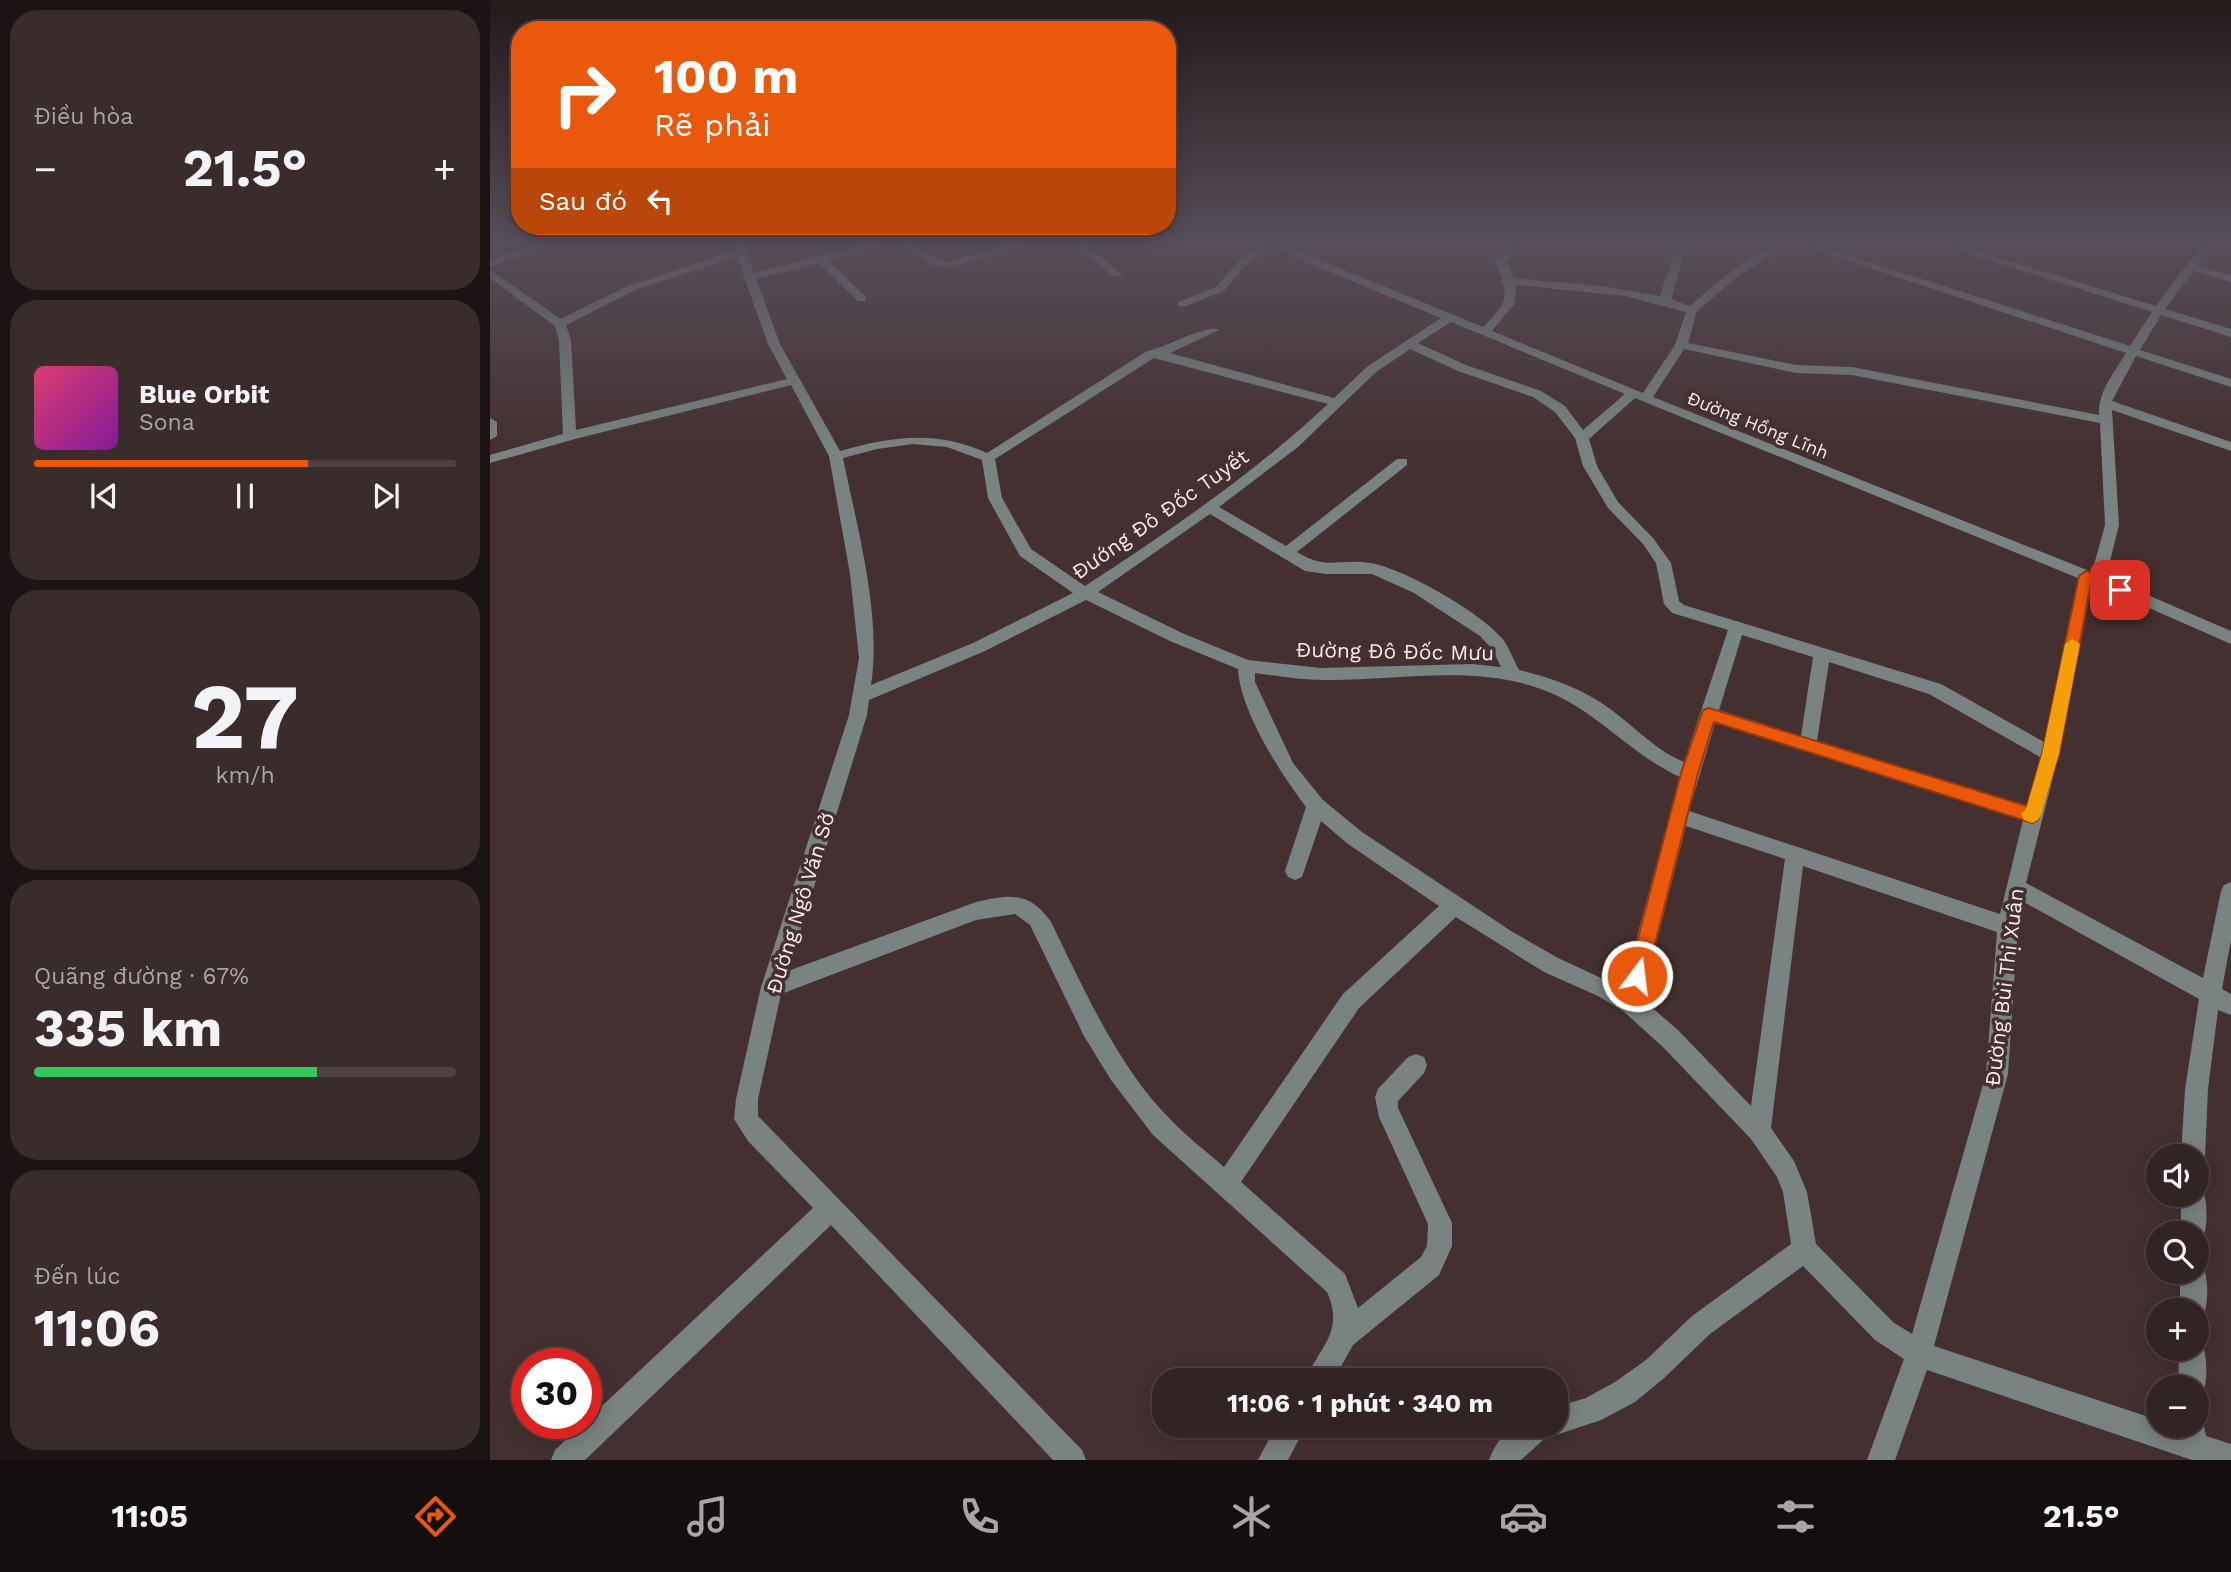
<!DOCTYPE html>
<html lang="vi">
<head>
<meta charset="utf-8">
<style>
  :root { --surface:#332424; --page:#3b2c2c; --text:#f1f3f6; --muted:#a9a4a6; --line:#4e4141; --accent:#ea580c }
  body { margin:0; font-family:"Work Sans",sans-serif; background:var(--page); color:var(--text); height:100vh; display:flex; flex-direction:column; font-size:26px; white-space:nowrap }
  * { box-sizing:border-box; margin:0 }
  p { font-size:23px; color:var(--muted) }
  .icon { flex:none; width:38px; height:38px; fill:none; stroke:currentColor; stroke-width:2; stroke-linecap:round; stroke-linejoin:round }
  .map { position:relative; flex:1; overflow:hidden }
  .drawer { display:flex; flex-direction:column; gap:10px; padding:10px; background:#1c1414; width:490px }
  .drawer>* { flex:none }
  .top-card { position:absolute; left:21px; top:21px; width:665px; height:214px; border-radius:28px; box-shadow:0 4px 18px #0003,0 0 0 2px var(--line); background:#ea580c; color:#fff; overflow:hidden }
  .buttons { position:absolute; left:1656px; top:1144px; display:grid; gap:14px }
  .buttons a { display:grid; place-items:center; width:63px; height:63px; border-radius:50%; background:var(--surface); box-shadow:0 4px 18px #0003,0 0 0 2px var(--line); font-size:35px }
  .speed { position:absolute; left:21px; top:1348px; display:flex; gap:14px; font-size:35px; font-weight:700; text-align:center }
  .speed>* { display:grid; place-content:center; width:91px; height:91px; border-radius:50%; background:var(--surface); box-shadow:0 4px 18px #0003,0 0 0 2px var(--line); line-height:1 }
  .speed .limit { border:10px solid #d22; background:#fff; color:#111 }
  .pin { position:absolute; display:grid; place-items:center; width:60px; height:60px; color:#fff; margin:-30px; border-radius:14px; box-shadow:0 4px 10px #0006 }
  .me { position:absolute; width:77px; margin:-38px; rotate:15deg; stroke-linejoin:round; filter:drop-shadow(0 0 5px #0008) }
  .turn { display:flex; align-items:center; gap:24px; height:147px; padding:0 28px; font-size:32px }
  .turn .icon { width:91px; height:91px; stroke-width:2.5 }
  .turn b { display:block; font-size:49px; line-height:60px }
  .then { display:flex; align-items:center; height:66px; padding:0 28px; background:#0003; gap:14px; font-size:26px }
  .big { font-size:52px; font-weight:700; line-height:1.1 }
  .drawer .widget { flex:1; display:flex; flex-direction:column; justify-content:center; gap:10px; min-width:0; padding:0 24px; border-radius:28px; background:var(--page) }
  .drawer .dial { align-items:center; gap:0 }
  .dial b { font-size:91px; line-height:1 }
  .song { display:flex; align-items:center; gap:21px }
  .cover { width:84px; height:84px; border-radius:10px; background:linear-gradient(135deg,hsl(340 70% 55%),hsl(290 70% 35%)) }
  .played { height:7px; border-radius:4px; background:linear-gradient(90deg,var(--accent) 65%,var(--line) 65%) }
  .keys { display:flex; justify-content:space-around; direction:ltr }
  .heat { display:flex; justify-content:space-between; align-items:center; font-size:38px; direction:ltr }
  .charge { height:10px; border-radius:5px; background:linear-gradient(90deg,#34c759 67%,var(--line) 0) }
  .trip { position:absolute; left:662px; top:1368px; width:416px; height:70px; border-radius:28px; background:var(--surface); box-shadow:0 4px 18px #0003,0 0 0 2px var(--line); font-weight:700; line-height:70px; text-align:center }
  .tabs { display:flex; height:112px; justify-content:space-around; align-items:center; background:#140e0e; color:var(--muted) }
  .tabs .icon { width:49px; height:49px }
  .tabs .active { color:var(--accent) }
  .tabs b { font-size:32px; color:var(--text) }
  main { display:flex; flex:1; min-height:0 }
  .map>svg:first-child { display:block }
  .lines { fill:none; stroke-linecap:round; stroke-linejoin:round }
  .minor { fill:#798381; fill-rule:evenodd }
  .route { fill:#ea580c; stroke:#983908; stroke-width:2 }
  .slow { fill:#f59e0b }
  .labels { text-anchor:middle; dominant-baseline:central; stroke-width:7; stroke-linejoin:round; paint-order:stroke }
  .far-street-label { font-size:18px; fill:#f8ebea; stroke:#443030 }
  .street-label { font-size:21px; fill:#f8ebea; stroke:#443030 }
</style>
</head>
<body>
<main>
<section class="drawer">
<div class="widget"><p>Điều hòa</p>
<div class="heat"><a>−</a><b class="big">21.5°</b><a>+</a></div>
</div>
<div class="widget">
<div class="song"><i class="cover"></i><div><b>Blue Orbit</b><p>Sona</p></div></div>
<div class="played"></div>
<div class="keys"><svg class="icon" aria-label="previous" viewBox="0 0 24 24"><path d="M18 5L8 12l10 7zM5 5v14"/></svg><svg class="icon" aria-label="pause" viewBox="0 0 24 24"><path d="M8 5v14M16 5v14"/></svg><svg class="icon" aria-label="next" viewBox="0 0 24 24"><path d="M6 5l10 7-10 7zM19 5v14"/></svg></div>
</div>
<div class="widget dial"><b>27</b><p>km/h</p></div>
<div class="widget"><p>Quãng đường · 67%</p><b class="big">335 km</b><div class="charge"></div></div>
<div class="widget"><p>Đến lúc</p><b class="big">11:06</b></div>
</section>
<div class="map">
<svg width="1741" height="1460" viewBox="0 0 1741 1460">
  <rect width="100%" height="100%" fill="#443030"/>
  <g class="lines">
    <path class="minor" d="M46 244H60L0 267V260Z
      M243 244H253L264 273 377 244H394L338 260 376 297V301H368L329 263 266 279 290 344 350 451C402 436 447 430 497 453L657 351C673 349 718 323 729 330L680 353 844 398 878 366 951 318 782 248 755 266 734 291 696 306H688V302L726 287 747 262 773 244H791L993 327C1021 300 1018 295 1005 261L1022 244H1033L1016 262 1024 278 1112 286 1170 296 1183 256 1196 244H1207L1193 257 1181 299 1200 306C1226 284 1267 244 1301 244L1252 273 1207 311 1198 343 1306 365 1362 367 1609 415C1608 391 1624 373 1636 353L1308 244H1323L1640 346 1662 312 1449 244H1464L1666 306 1712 244H1722L1707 265 1741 275V282L1703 271 1675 309 1741 329V337L1671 315 1650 350 1741 379V387L1646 356 1622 401 1741 442V451L1622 410 1629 525 1616 577 1741 631V644L1602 583 1569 754 1536 883 1713 978 1731 891 1734 885 1741 882V940L1732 989 1741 994V1015L1728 1010 1718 1089 1715 1157 1711 1165 1706 1167V1157H1691L1695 1089 1709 999 1532 901 1528 926 1518 1074 1444 1346 1668 1420V1426H1706V1414L1712 1416 1716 1436 1741 1444V1460H1702L1437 1370 1405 1460H1377L1414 1359 1385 1340 1313 1266 1220 1334 1174 1378 1145 1402 1111 1420 1066 1435 1061 1433 1031 1460H999C1014 1422 1031 1426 1066 1426V1407L1096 1398 1125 1382 1156 1360 1202 1316 1301 1244 1293 1192 1287 1177 1261 1139 1173 1047 1132 1010 1108 996 1054 972 966 917 869 1008 751 1182 855 1274 868 1308 931 1257 937 1246 938 1224 889 1117 885 1097 888 1089 918 1057 926 1054 934 1057 937 1065 934 1073 908 1101V1108L962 1223V1246L949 1275 863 1345 843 1381H815C829 1347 855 1332 837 1292L663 1135 621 1080 594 1036 540 925 525 914 486 920 291 994 268 1099V1116L592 1450 596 1460H563L341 1225 95 1460H61L65 1450 323 1208 258 1141 244 1119 246 1099 271 987 359 715 369 658 360 574 339 456 301 385 85 439 0 463V455L73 434 69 340 65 326 0 278V270L71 319 137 286 245 251ZM247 257 278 344 297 379 86 430 81 340 76 325 145 290ZM1026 285 1135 296 1196 312 1185 345 1153 393 1002 331 1025 303ZM961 322 1135 394 1093 430 1075 406 1051 391 976 365 928 343ZM920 349 968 371 1043 397 1065 412 1085 438 1093 466 1118 508 1153 544 1166 563 1174 604 1182 613 1238 630 1194 762C1161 748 1140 721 1110 702 1085 686 1058 677 1029 670 1023 659 1019 646 1011 637 988 611 913 568 880 563 848 558 838 571 807 552L917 465V459H907L796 546 729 507 808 447 886 372ZM1194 349 1306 373 1362 375 1610 423 1615 525 1602 572 1163 397ZM664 358 838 404C764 473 680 531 595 586L541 549 512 498 505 459ZM1145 398 1588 578 1554 742 1451 684 1194 605 1189 601 1181 563 1163 538 1128 502 1107 466 1099 439ZM423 444 457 447 492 460 498 498 530 556 583 593 483 643 381 685C392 616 367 527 353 458L387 449ZM720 514 815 571 836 574H882L924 593 990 636 1002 649 1011 667 982 664 831 668 758 660 692 633 608 592ZM596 600 680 641 748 669C750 711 791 774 816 807L795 871 798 877 805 880 812 877 831 821 858 844 949 906 853 994 734 1167C716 1151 697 1137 681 1120 629 1069 593 987 561 922 539 891 520 894 486 902L298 971 377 715 379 700 495 651ZM1252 635 1323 657 1311 736 1229 710ZM1339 662 1439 694 1550 757 1537 806 1327 741ZM765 673C787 676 811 680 834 680 904 681 983 664 1051 689 1105 708 1139 754 1190 777L1133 988 1068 958 1021 931 872 832 833 800 803 763 765 682ZM1225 723 1533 820 1510 914 1199 811ZM1196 826 1295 859 1261 1106 1189 1031 1152 999ZM1313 866 1507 932 1496 1074 1422 1334 1403 1322 1326 1244 1317 1192 1304 1161 1281 1128Z
      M410 244C429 244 439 259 457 262L523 244H539L457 268 442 265Z
      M585 244H596L633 275 624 277Z
      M0 418 7 422V436L0 440Z
      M1706 1184 1712 1186C1718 1202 1718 1227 1712 1243L1706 1245V1234H1691V1195H1706Z
      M1706 1261 1712 1263C1719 1279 1719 1304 1712 1320L1706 1323V1311H1690V1272H1706Z
      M1706 1338 1711 1340C1718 1356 1718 1381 1712 1398L1706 1400V1388H1688L1689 1349H1706Z
      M786 1426H816L798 1460H768Z"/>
  </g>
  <linearGradient id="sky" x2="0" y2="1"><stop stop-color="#251a1a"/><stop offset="0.54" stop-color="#564e59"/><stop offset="1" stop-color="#564e59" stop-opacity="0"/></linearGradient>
  <rect width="1741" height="448" fill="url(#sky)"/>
  <path class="route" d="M1596 571 1635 586 1637 590 1630 595 1601 583 1569 754 1548 820 1542 823 1224 722 1208 773 1157 976 1154 982 1147 985 1140 982 1138 976 1191 773 1213 710 1219 708 1537 806 1552 754 1589 576Z"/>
  <path class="slow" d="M1582 639 1590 644 1569 754 1551 815 1548 820 1542 823 1534 820 1531 814 1536 809 1552 754 1575 644Z"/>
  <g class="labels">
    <g class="far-street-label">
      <text transform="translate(1268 425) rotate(22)">Đường Hồng Lĩnh</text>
    </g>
    <g class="street-label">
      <text transform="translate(670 514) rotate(-35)">Đướng Đô Đốc Tuyết</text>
      <text transform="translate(905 651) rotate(1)">Đường Đô Đốc Mưu</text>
      <text transform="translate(310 903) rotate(-73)">Đường Ngô Văn Sở</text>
      <text transform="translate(1514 987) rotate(-83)">Đường Bùi Thị Xuân</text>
    </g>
  </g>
</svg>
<div class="buttons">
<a><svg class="icon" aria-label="sound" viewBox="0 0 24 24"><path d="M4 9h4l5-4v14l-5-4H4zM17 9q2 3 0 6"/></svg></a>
<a><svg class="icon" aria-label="search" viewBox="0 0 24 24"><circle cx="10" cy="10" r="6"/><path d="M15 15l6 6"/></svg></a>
<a>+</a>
<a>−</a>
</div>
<div class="speed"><div class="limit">30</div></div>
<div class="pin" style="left:1630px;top:590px;background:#d93025"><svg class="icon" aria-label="arrive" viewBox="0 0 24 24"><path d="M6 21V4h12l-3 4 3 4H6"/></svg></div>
<svg class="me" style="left:1147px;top:976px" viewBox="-20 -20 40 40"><circle r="17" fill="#ea580c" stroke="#fff" stroke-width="3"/><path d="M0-11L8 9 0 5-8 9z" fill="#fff"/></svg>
<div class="trip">11:06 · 1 phút · 340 m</div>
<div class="top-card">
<div class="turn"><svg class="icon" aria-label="right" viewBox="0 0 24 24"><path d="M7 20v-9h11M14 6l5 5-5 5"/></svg><div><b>100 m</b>Rẽ phải</div></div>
<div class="then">Sau đó<svg class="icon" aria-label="left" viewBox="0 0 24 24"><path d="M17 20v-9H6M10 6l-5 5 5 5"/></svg></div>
</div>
</div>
</main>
<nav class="tabs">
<b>11:05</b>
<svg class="icon active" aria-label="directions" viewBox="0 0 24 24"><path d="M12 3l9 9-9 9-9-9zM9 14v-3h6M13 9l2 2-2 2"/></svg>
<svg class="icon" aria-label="music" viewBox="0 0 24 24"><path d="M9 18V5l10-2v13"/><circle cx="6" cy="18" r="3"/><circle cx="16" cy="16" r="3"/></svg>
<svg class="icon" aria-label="phone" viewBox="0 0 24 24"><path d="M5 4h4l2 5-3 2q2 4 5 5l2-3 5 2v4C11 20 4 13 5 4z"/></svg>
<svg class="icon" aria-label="climate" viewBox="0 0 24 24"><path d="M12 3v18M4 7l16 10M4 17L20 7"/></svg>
<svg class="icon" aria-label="car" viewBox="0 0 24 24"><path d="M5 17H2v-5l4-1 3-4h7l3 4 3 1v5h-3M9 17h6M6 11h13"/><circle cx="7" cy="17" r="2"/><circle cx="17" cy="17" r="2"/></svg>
<svg class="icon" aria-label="filters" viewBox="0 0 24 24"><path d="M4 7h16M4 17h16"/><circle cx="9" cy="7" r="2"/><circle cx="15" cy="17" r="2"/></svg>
<b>21.5°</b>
</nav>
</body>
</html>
